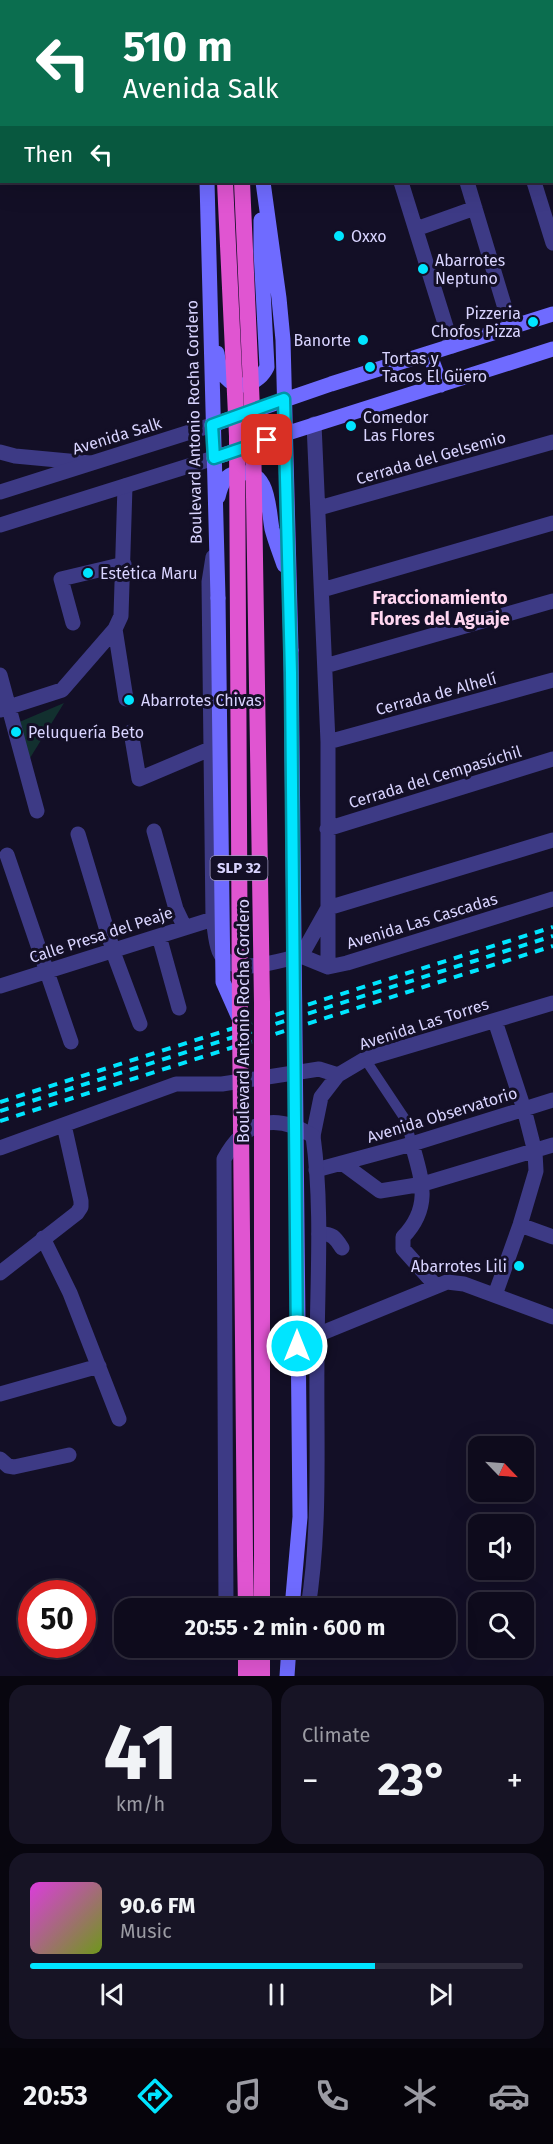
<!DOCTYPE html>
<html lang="en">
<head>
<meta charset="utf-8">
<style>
  :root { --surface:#0e0b1c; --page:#171425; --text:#f1f3f6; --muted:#9b9ba3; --line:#2e2b3b; --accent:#00e5ff }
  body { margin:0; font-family:"Fira Sans",sans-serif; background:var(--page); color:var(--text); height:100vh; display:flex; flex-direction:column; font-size:22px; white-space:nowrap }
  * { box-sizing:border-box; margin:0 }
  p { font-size:20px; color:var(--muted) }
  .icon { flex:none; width:33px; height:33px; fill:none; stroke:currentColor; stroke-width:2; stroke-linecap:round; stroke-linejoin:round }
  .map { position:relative; height:1676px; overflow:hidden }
  .details { display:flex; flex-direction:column; gap:9px; padding:9px; background:#08060f; flex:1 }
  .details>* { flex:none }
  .guide { position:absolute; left:0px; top:0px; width:554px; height:183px; box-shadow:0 6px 24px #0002,0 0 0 2px var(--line); background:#0b6e4f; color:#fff; overflow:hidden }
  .needle { width:39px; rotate:115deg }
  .buttons { position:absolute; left:468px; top:1436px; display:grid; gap:12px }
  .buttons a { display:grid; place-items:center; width:66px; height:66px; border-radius:12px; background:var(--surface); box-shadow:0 6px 24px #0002,0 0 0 2px var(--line); font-size:30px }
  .speed { position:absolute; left:18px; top:1580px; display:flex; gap:12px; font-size:30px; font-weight:700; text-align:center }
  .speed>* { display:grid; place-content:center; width:78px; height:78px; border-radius:50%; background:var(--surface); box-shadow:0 6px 24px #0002,0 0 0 2px var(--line); line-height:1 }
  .speed .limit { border:9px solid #d22; background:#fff; color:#111 }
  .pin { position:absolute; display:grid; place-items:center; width:51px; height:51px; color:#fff; margin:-26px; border-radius:12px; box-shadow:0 3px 9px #0006 }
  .me { position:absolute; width:66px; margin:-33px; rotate:0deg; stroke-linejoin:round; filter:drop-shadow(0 0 4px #0008) }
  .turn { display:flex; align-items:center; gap:21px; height:126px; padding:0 24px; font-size:27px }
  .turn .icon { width:78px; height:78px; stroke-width:2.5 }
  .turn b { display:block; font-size:42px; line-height:51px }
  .then { display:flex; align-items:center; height:57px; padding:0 24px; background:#0003; gap:12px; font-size:22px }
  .big { font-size:45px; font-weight:700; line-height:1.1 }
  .details .card { flex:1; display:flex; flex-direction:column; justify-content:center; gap:9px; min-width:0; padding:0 21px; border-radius:18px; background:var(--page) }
  .details .dial { align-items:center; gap:0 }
  .dial b { font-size:78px; line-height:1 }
  .song { display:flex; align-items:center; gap:18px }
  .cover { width:72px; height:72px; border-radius:9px; background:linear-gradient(135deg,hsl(300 70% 55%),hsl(80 70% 35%)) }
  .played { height:6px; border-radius:3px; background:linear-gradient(90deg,var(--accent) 70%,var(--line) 70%) }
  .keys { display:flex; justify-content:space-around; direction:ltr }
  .heat { display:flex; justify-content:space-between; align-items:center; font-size:33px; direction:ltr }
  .details .tiles { flex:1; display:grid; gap:9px; grid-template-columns:1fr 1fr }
  .card:last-child { grid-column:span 2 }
  .trip { position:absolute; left:114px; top:1598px; width:342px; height:60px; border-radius:18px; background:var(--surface); box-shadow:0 6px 24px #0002,0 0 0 2px var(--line); font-weight:700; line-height:60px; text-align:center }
  .menu { display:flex; height:96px; justify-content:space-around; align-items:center; background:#06040b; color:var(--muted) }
  .menu .icon { width:42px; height:42px }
  .menu .selected { color:var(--accent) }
  .menu b { font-size:27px; color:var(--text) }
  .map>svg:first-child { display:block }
  .green { fill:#12302f }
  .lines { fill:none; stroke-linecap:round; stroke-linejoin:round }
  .pedestrian { stroke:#3d3a85; stroke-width:10 }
  .minor { stroke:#3d3a85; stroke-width:15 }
  .tertiary { stroke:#3d3a85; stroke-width:15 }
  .secondary { stroke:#6f6bff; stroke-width:15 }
  .trunk { stroke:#e055d1; stroke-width:16 }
  .rail { stroke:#00e5ff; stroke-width:4; stroke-dasharray:9 8; stroke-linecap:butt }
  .secondary-bridge { stroke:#6f6bff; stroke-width:15 }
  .trunk-bridge { stroke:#e055d1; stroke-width:16 }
  .route-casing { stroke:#0095a6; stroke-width:15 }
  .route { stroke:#00e5ff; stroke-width:10 }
  .poi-dot { fill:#00e5ff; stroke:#130f26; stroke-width:2 }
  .labels { text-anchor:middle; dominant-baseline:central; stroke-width:6; stroke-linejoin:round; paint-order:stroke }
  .shield { fill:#130f26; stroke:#9e99be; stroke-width:1.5 }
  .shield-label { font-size:15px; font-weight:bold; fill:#d9d4ff }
  .poi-label { font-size:16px; fill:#d9d4ff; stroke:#130f26; text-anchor:start }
  .street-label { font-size:16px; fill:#d9d4ff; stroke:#130f26 }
  .neighbourhood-label { font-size:18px; font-weight:bold; fill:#ffd6f0; stroke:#130f26 }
</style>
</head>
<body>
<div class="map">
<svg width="553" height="1676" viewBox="0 0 553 1676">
  <rect width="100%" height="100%" fill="#130f26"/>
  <path class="green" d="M64 703 30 758 17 723Z"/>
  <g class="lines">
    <path class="pedestrian" d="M365 1059 405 1119 412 1144"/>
    <path class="minor" d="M552 6 553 9
      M401 182 452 346
      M467 182 511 328
      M534 182 553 243
      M416 229 475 208
      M314 424 328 742V967
      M0 452 15 456 90 463
      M319 508 553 442
      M213 557 209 582 213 919C215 929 215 941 219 951 231 979 278 960 301 956L328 908 553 840
      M322 590 553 523
      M73 623 61 579 124 564
      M115 629 126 699
      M325 666 553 601
      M0 675 37 811
      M0 710 62 690 115 629 121 616 125 486
      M131 732 139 779 210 749
      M328 742 553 680
      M327 829 553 759
      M154 831 176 909 185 928
      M78 834 115 957 140 1024
      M7 855 71 1042
      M159 936 179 1008
      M301 956 328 967 347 963 553 899
      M0 986 213 919
      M495 1021 524 1109 535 1152 536 1171 520 1225 495 1295
      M313 1136 321 1097 338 1075 365 1059 553 1003
      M412 1144C422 1180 432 1207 403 1237V1249L436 1286
      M0 1148 176 1084H222L319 1069 338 1075
      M342 1163 380 1191 423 1184 553 1145
      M316 1170 412 1144 553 1100
      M520 1225 553 1237
      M319 1234C332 1233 335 1237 342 1248
      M43 1238 70 1293 119 1419
      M0 1273 77 1213 81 1207V1201L64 1125
      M317 1335 447 1282 464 1284 553 1317
      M0 1394 99 1366
      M0 1459 8 1466 14 1467 69 1455"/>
    <path class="tertiary" d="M474 2 479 0
      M539 2 543 0
      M0 492 212 425
      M0 525 214 458
      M226 1608 224 1159C245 1120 275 1112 313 1136 323 1209 317 1285 317 1358 316 1441 321 1526 308 1608"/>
    <path class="secondary" d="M204 0V2
      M245 0V2
      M207 182 218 598
      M263 182 279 298 283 340 291 650
      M217 353C218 361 219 369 224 375 237 393 259 384 267 367L261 251V220
      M429 353 441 385
      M212 425 331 384 553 314
      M214 458 285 434 553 349
      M218 497C221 485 224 475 237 473 270 468 268 508 272 529 275 541 280 553 284 565
      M287 1676 289 1647"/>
    <path class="trunk" d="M217 0V2
      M234 0V2
      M245 1554 246 1608
      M262 1608V1556
      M246 1676V1647
      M262 1676V1647"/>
    <path class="rail" d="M0 1102 553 927
      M0 1111 553 936
      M0 1121 553 946"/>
    <path class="secondary-bridge" d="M218 598 223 982 239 1018
      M291 650 300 1517 292 1608"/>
    <path class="trunk-bridge" d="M225 182 237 436 240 1018 245 1554
      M242 182 253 432 262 1002V1556"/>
  </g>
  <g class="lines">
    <defs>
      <path id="route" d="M267 440 214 458 212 425 284 399 291 673 297 1346"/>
    </defs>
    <use href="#route" class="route-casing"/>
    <use href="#route" class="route"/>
  </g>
  <g class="poi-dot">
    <circle cx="339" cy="236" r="6"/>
    <circle cx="423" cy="269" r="6"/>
    <circle cx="533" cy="322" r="6"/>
    <circle cx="363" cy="340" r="6"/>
    <circle cx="370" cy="367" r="6"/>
    <circle cx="351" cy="426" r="6"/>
    <circle cx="88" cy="573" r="6"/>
    <circle cx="129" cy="700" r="6"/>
    <circle cx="16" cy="732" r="6"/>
    <circle cx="519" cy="1266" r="6"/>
  </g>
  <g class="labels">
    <rect class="shield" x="210.5" y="856" width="57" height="24" rx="4.5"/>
    <g class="shield-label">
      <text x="239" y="868">SLP 32</text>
    </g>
    <g class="poi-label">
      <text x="351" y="236">Oxxo</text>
      <text x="435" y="260">Abarrotes<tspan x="435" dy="18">Neptuno</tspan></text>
      <text x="521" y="313" text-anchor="end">Pizzeria<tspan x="521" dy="18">Chofos Pizza</tspan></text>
      <text x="351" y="340" text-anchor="end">Banorte</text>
      <text x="382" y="358">Tortas y<tspan x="382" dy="18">Tacos El Güero</tspan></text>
      <text x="363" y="417">Comedor<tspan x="363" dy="18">Las Flores</tspan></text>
      <text x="100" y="573">Estética Maru</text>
      <text x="141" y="700">Abarrotes Chivas</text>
      <text x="28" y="732">Peluquería Beto</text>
      <text x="507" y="1266" text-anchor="end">Abarrotes Lili</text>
    </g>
    <g class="street-label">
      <text transform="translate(194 422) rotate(-91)">Boulevard Antonio Rocha Cordero</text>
      <text transform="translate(117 436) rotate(-17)">Avenida Salk</text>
      <text transform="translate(431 458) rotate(-16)">Cerrada del Gelsemio</text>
      <text transform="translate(436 694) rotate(-15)">Cerrada de Alhelí</text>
      <text transform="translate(435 777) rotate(-17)">Cerrada del Cempasúchil</text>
      <text transform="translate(422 921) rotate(-17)">Avenida Las Cascadas</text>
      <text transform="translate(101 935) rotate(-18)">Calle Presa del Peaje</text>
      <text transform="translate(243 1021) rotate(-90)">Boulevard Antonio Rocha Cordero</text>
      <text transform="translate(424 1024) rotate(-18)">Avenida Las Torres</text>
      <text transform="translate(442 1115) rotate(-17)">Avenida Observatorio</text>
    </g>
    <g class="neighbourhood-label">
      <text x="440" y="598">Fraccionamiento<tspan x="440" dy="21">Flores del Aguaje</tspan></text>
    </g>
  </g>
</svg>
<div class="buttons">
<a><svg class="needle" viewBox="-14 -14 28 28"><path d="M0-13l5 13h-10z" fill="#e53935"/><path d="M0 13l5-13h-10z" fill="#9b9ba3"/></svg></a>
<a><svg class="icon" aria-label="sound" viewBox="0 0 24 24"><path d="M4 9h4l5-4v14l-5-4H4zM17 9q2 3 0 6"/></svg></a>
<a><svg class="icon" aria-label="search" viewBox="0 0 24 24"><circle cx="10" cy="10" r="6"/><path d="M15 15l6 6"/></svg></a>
</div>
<div class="speed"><div class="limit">50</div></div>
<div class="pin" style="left:267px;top:440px;background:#d93025"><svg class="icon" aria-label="arrive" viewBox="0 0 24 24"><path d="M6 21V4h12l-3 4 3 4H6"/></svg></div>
<svg class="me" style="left:297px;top:1346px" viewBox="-20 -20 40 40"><circle r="17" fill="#00e5ff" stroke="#fff" stroke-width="3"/><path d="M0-11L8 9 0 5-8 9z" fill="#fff"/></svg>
<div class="trip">20:55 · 2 min · 600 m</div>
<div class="guide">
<div class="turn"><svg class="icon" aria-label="left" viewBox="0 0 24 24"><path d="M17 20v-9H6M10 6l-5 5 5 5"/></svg><div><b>510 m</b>Avenida Salk</div></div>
<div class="then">Then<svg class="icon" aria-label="left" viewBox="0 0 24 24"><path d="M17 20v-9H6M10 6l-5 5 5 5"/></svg></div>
</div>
</div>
<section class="details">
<div class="tiles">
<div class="card dial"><b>41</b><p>km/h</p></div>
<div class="card"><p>Climate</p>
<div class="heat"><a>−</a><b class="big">23°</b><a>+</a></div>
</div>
<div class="card">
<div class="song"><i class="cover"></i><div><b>90.6 FM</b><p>Music</p></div></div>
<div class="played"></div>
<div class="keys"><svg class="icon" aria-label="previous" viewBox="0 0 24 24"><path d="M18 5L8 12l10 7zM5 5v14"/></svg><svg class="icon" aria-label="pause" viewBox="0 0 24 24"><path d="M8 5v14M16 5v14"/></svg><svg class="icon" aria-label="next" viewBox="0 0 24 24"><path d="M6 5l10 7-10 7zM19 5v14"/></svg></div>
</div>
</div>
</section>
<nav class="menu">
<b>20:53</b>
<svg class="icon selected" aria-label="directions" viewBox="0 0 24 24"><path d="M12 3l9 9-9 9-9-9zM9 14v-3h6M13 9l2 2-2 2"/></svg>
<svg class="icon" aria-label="music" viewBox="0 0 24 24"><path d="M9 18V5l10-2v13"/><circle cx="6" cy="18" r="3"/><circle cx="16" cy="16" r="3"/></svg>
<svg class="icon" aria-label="phone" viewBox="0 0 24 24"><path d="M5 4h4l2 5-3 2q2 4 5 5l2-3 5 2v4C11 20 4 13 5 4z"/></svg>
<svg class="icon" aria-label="climate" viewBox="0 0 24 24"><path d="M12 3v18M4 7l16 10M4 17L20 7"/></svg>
<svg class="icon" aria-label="car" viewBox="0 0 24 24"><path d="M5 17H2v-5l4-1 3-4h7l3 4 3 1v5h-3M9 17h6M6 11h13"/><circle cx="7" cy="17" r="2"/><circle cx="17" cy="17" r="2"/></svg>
</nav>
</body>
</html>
